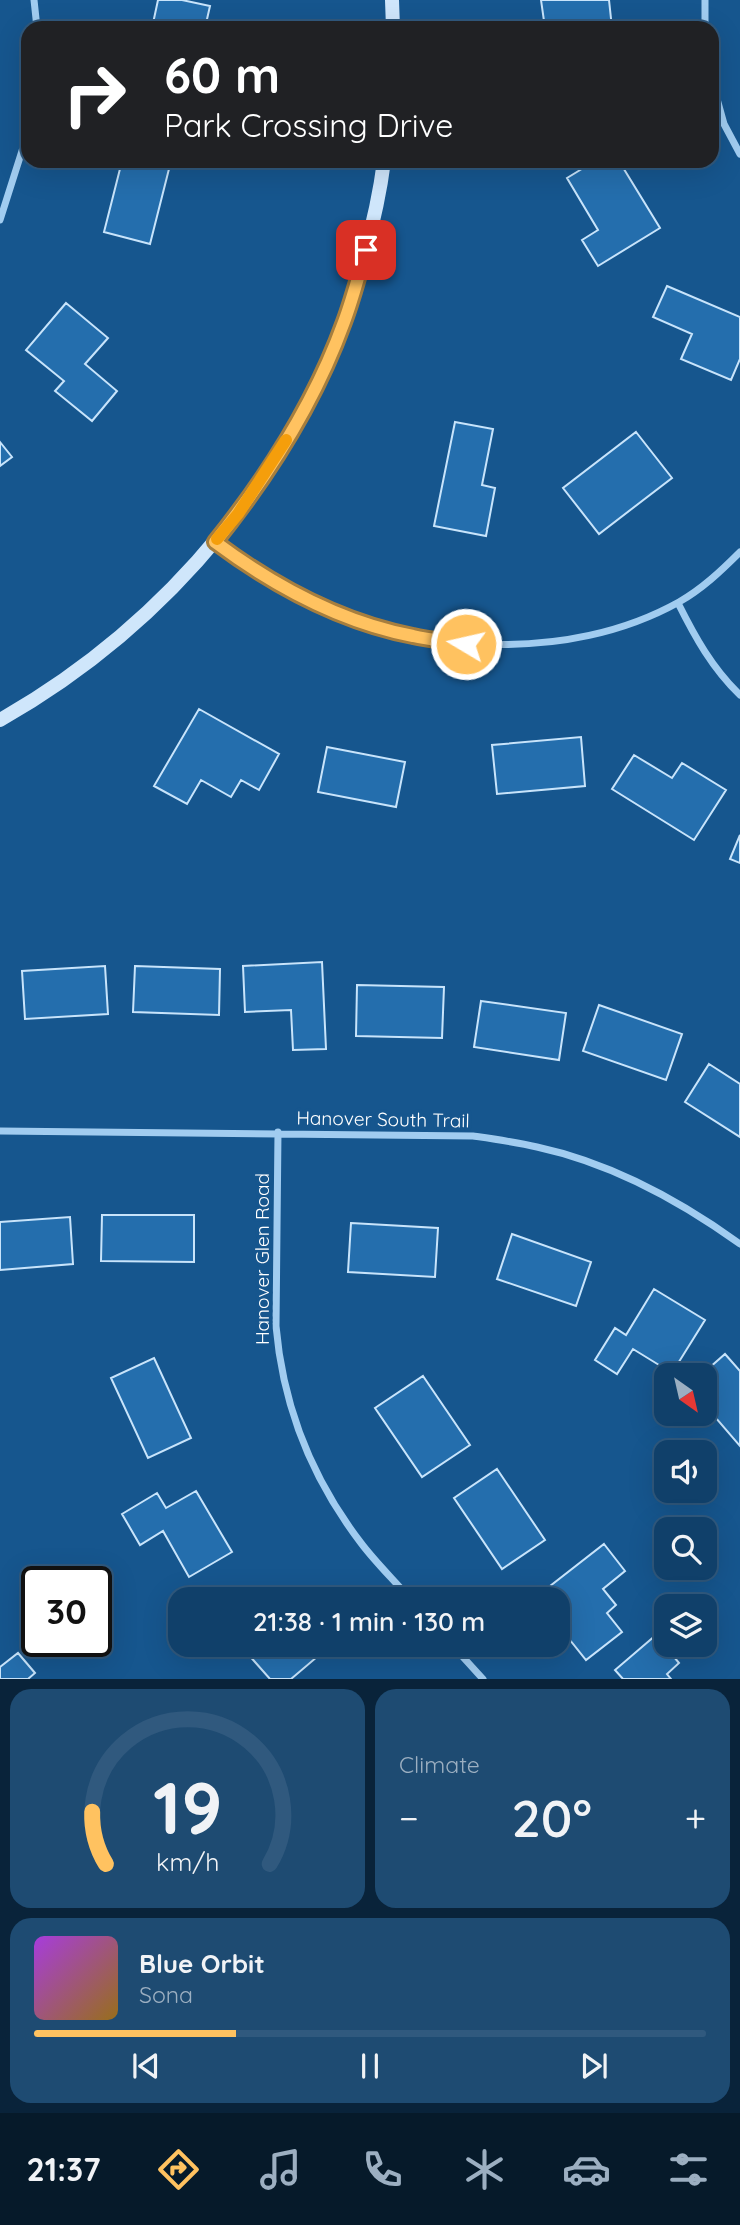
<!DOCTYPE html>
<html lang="en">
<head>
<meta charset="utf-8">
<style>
  :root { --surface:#10406a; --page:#1e4b72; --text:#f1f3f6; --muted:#9cafc1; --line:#30597e; --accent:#ffc260 }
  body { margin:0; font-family:Quicksand,sans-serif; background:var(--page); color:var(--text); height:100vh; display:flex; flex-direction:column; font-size:26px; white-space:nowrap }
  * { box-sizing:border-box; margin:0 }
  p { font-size:23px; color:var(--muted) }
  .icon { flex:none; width:38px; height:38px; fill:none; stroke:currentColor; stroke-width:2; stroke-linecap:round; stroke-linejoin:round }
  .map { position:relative; height:1679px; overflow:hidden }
  .sheet { display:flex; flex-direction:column; gap:10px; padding:10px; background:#09233a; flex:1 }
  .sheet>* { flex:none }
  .banner { position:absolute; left:21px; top:21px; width:698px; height:147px; border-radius:21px; box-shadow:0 7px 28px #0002,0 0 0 2px var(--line); background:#202124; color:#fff; overflow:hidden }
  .needle { width:46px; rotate:146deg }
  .controls { position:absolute; left:654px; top:1363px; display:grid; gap:14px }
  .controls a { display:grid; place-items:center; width:63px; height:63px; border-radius:14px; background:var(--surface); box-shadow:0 7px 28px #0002,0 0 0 2px var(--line); font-size:35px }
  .speed { position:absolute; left:21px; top:1566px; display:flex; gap:14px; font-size:35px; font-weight:700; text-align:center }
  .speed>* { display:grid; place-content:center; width:91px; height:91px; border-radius:50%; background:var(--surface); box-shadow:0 7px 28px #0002,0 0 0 2px var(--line); line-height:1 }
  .speed .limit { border:4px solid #111; border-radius:10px; background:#fff; color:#111 }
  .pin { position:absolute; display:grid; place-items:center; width:60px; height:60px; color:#fff; margin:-30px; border-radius:14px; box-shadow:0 4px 10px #0006 }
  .me { position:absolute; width:77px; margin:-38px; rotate:279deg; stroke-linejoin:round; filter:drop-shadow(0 0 5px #0008) }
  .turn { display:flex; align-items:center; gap:24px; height:147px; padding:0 28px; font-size:32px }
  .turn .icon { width:91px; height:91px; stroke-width:2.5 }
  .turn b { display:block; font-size:49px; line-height:60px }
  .big { font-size:52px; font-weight:600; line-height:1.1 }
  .sheet .card { flex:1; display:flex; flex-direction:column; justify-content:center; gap:10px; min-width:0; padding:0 24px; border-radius:21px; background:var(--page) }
  .sheet .dial { align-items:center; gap:0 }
  .dial svg { height:182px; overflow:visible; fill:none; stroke:var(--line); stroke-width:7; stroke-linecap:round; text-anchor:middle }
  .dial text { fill:var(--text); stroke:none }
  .song { display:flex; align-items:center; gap:21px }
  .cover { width:84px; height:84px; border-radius:10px; background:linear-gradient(135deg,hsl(280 70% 55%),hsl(40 70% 35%)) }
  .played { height:7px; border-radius:4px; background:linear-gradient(90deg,var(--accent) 30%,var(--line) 30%) }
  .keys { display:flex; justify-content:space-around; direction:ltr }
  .heat { display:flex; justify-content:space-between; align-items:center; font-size:38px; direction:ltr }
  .sheet .tiles { flex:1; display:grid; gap:10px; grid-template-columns:1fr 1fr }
  .card:last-child { grid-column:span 2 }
  .trip { position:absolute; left:168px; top:1587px; width:402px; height:70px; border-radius:21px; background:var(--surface); box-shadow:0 7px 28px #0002,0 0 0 2px var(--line); font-weight:600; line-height:70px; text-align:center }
  .dock { display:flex; height:112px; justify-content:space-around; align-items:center; background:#061a2a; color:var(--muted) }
  .dock .icon { width:49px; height:49px }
  .dock .selected { color:var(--accent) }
  .dock b { font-size:32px; color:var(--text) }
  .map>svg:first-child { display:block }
  .building { fill:#246ead; stroke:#c8e4fb; stroke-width:2 }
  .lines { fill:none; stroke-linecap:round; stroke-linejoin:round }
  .street { stroke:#a1ccf0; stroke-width:7 }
  .secondary { stroke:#cfe6fb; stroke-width:14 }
  .route-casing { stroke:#a67e3e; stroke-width:18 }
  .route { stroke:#ffc260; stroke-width:12 }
  .slow { stroke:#f59e0b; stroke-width:12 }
  .labels { text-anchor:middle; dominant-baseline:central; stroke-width:7; stroke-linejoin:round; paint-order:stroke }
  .street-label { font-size:19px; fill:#fff; stroke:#16568e }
</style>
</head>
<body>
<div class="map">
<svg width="740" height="1679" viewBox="0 0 740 1679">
  <rect width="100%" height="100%" fill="#16568e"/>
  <path class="building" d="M158 0H182L210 6 205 28H152Z
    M541 0H609L612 28H545Z
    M122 161H171L150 244 104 232Z
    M595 161H619L660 228 598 266 582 240 598 230 567 178Z
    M667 286 740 317V359L731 380 681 359 692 334 653 317Z
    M66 303 108 338 85 364 117 391 92 421 55 391 64 381 26 350Z
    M455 422 493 429 482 485 495 488 486 536 434 526Z
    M636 432 672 478 599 534 563 488Z
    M0 442 12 457 0 466Z
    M199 709 279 754 259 790 241 780 231 797 201 780 187 804 154 786Z
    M581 737 585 786 497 794 492 745Z
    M327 747 405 762 396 807 318 792Z
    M634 755 672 778 682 763 726 790 694 840 612 789Z
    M740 835V863L730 859Z
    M322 962 326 1049 293 1050 291 1010 245 1012 243 966Z
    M105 966 108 1014 25 1019 22 971Z
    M135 966 220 969 219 1015 133 1012Z
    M357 985 444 987 442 1038 356 1036Z
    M481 1001 566 1013 559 1060 474 1047Z
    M599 1005 682 1034 666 1080 583 1051Z
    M709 1064 740 1084V1137L685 1102Z
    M102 1215H194V1262L101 1261Z
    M70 1217 73 1264 0 1270V1222Z
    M351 1223 438 1228 435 1277 348 1272Z
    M512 1234 591 1262 576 1306 497 1279Z
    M654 1289 705 1320 672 1373 633 1349 617 1374 595 1360 615 1328 626 1335Z
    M725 1354 740 1371V1446L709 1410 713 1405 705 1397V1376H700Z
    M154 1358 191 1438 148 1458 111 1378Z
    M423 1376 470 1445 422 1477 375 1408Z
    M497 1469 545 1540 502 1569 454 1498Z
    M196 1491 232 1552 189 1577 163 1531 140 1545 122 1514 157 1493 166 1508Z
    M604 1544 625 1571 603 1589 616 1605 607 1613 622 1632 586 1660 558 1625V1600H538L536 1597Z
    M656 1635 679 1663 667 1674 671 1679H623L615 1670Z
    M240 1645H307L317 1657 291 1679H270Z
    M18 1653 35 1673 28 1679H0V1667Z"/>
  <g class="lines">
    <path class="street" d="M34 0 37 28
      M705 0V28
      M712 81 724 124 740 154
      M0 220 28 132
      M215 542C243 563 272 584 304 599 415 654 568 664 679 602 702 589 721 571 740 552
      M678 603C695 637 712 668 740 695
      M0 1131 473 1136C494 1139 516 1142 537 1147 611 1163 679 1200 740 1244
      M278 1132 276 1326C283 1407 312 1479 361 1543 376 1563 395 1581 411 1600
      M452 1645 483 1679"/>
    <path class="secondary" d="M392 0 393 28
      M0 720C169 624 300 467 357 280 369 241 379 201 384 161"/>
  </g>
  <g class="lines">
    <defs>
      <path id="route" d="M366 250C359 274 353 298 344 322 315 402 268 476 215 542 274 586 340 622 413 636 430 640 448 641 466 644"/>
    </defs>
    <use href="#route" class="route-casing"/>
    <use href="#route" class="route"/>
    <path class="slow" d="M217 539 238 514 286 440"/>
  </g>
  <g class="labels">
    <g class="street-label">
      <text transform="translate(383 1119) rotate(1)">Hanover South Trail</text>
      <text transform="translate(262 1259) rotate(-90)">Hanover Glen Road</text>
    </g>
  </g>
</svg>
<div class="controls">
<a><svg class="needle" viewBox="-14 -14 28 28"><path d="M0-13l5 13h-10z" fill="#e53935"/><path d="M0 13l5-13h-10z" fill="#9cafc1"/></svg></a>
<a><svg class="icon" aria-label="sound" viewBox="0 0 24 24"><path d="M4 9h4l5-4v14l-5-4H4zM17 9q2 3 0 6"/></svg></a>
<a><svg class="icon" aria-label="search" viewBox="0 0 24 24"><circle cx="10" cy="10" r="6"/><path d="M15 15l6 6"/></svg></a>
<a><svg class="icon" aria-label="layers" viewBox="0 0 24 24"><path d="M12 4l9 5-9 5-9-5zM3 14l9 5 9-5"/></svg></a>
</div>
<div class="speed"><div class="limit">30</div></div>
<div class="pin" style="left:366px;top:250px;background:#d93025"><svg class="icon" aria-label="arrive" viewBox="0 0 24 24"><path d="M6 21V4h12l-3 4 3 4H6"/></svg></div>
<svg class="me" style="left:466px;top:644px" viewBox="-20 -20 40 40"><circle r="17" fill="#ffc260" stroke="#fff" stroke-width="3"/><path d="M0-11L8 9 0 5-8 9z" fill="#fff"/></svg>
<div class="trip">21:38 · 1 min · 130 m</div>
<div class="banner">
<div class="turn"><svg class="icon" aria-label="right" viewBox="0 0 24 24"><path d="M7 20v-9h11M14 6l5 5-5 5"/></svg><div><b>60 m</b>Park Crossing Drive</div></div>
</div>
</div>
<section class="sheet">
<div class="tiles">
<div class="card dial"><svg viewBox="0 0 100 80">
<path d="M14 69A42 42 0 1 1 86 69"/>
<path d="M14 69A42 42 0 0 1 8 46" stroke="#ffc260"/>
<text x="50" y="56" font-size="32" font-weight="700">19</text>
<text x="50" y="72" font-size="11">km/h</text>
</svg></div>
<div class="card"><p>Climate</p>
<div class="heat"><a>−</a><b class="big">20°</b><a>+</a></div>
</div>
<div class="card">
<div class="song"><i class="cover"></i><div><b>Blue Orbit</b><p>Sona</p></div></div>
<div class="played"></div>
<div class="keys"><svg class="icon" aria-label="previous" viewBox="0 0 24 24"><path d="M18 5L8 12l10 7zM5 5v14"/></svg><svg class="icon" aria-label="pause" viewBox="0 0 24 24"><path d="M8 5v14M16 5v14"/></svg><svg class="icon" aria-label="next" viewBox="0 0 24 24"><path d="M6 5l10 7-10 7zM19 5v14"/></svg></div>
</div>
</div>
</section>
<nav class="dock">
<b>21:37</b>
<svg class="icon selected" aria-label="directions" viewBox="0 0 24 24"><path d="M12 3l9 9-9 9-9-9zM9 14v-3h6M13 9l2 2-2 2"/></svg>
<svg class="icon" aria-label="music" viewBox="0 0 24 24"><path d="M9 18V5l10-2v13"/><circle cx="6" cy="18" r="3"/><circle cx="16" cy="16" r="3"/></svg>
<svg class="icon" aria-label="phone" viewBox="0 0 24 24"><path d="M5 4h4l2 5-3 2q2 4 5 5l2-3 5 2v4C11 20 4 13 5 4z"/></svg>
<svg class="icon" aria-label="climate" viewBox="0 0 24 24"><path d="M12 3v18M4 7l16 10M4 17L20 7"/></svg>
<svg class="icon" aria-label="car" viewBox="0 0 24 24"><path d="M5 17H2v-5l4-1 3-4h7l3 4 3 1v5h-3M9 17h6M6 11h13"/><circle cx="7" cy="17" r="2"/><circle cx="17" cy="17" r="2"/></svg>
<svg class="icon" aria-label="filters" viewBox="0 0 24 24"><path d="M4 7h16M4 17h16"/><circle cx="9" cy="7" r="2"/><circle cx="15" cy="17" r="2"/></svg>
</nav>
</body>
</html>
